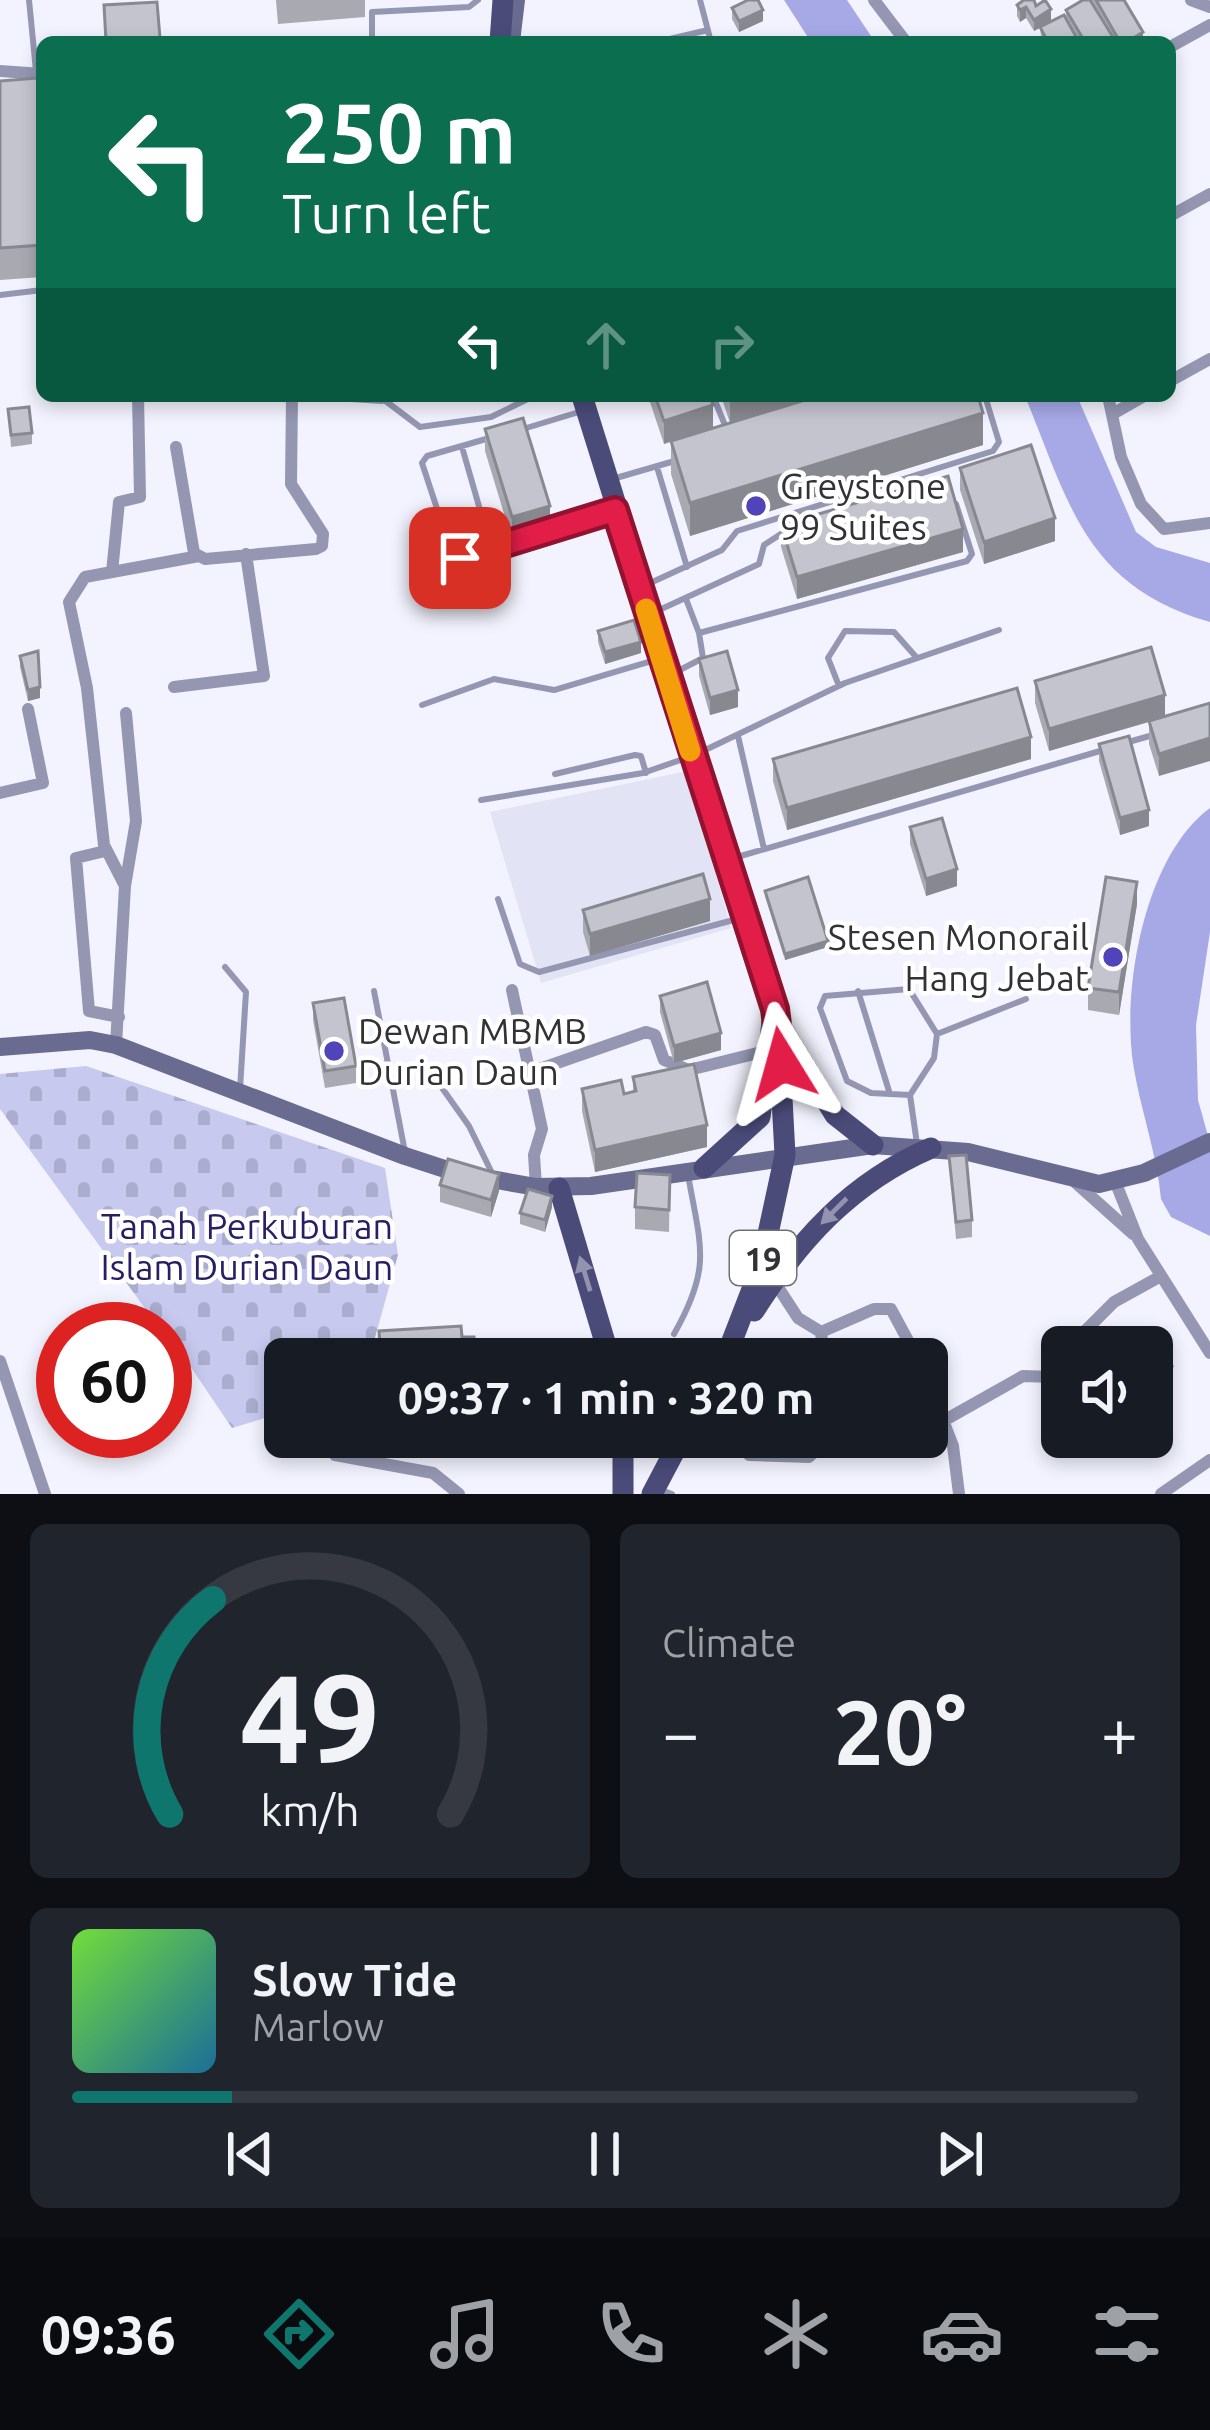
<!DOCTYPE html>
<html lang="en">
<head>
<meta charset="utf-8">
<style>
  :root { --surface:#171b24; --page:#20242c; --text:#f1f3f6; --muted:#9ea1a6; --line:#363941; --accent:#0f766e }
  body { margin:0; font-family:Ubuntu,sans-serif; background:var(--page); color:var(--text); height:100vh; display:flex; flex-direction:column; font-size:45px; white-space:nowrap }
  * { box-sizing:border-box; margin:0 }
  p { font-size:39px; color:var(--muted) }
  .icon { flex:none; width:66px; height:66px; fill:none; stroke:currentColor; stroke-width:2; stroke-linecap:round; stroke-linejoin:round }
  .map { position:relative; height:1494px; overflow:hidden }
  .sheet { display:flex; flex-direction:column; gap:30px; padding:30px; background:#0d0f14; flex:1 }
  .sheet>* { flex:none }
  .banner { position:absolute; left:36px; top:36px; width:1140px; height:366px; border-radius:18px; box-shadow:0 6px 18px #0003; background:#0b6e4f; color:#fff; overflow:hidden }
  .controls { position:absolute; left:1041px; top:1326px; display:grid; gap:24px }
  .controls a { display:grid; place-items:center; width:132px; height:132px; border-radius:18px; background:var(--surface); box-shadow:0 6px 18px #0003; font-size:60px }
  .speed { position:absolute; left:36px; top:1302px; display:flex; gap:24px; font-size:60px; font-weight:700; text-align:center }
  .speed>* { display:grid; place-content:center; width:156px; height:156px; border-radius:50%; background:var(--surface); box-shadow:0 6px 18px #0003; line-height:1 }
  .speed .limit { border:18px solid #d22; background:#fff; color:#111 }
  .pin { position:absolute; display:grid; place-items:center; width:102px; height:102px; color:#fff; margin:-51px; border-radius:24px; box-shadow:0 6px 18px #0006 }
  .me { position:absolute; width:132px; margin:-66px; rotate:352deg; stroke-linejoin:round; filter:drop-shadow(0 0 9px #0008) }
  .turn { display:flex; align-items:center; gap:42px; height:252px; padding:0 48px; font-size:54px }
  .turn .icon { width:156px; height:156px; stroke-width:2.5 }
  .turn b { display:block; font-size:84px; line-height:102px }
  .lanes { display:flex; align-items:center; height:114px; padding:0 48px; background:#0003; justify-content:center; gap:60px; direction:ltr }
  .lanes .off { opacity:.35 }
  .big { font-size:90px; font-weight:700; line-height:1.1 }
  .sheet .widget { flex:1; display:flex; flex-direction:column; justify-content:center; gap:18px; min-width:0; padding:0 42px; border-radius:18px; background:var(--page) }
  .sheet .dial { align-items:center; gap:0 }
  .dial svg { height:312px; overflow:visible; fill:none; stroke:var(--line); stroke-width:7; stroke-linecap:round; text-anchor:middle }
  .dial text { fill:var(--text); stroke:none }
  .song { display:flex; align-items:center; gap:36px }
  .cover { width:144px; height:144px; border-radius:18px; background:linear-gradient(135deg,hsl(100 70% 55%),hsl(200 70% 35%)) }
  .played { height:12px; border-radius:6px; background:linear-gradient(90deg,var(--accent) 15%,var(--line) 15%) }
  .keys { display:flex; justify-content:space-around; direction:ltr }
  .heat { display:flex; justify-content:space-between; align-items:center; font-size:66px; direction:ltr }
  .sheet .tiles { flex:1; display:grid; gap:30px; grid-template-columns:1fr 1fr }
  .widget:last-child { grid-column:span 2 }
  .trip { position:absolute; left:264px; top:1338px; width:684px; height:120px; border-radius:18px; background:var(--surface); box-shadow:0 6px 18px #0003; font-weight:700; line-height:120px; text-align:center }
  .tabs { display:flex; height:192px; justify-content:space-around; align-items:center; background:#090b0e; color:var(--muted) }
  .tabs .icon { width:84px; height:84px }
  .tabs .active { color:var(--accent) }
  .tabs b { font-size:54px; color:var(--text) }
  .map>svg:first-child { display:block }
  .built { fill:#e2e4f5 }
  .cemetery { fill:url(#cemetery-stones) }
  .water { fill:#a6a9e6 }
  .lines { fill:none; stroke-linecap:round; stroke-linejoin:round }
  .lane { stroke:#9597b2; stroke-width:6 }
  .street { stroke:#9597b2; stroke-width:12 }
  .secondary { stroke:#696b91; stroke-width:18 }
  .primary { stroke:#4a4b79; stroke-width:21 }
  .wall { fill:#a8a9b1 }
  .shaded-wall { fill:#888990 }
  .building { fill:#c3c4ce; stroke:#888990; stroke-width:3 }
  .oneway { fill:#9293af }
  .route-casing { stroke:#92132f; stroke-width:30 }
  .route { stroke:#e11d48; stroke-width:21 }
  .slow { stroke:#f59e0b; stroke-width:21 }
  .poi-dot { fill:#5144bb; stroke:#fff; stroke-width:4.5 }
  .labels { text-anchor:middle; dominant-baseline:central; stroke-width:9; stroke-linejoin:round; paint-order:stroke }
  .shield { fill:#fff; stroke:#707072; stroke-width:3 }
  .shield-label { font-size:33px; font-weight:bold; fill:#323236 }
  .poi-label { font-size:36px; fill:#323236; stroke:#fff; text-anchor:start }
  .park-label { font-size:36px; fill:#271e64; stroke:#fff }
</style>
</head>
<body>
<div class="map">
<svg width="1210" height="1494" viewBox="0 0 1210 1494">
  <defs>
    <pattern id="cemetery-stones" width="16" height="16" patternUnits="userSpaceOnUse" patternTransform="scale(3)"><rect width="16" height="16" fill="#c7c9ef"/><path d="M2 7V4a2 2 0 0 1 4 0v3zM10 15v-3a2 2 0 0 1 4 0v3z" fill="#abadce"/></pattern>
  </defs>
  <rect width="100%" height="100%" fill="#f2f3fe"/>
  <path class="built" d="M687 771 731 928 541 983 490 812Z"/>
  <path class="cemetery" d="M86 1066 385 1168 398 1255 369 1359H285V1412L232 1428 165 1329H160L0 1109V1074Z"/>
  <path class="water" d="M784 0H847L875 42H811Z
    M1025 396H1077L1136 532 1156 547 1210 563V622C1085 586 1069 503 1025 396Z
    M1210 808V932L1196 1025 1198 1100 1210 1143V1236L1171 1217 1161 1199C1157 1153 1140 1109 1133 1063 1122 986 1145 856 1210 808Z"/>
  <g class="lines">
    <path class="lane" d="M29 0 36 71
      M700 0 711 42
      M372 42V12L469 7 478 0
      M657 42 708 30
      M0 295 42 290
      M713 396 727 430
      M383 399 420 427 491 417 534 396
      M523 429 579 412
      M493 437 427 456 422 463 452 554 460 558 612 511
      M462 447 491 548
      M657 467 687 567
      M616 478 678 460
      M648 584 722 550 737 531 993 451 999 442 985 396
      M686 599 699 633
      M657 611 759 564 764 545 787 530
      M676 672 703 658 699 633 967 561 972 554 956 504
      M839 686 828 658 845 631 894 632 917 658
      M422 705 494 679 554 690 658 659
      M738 736 764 849
      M1125 743 1153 735
      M701 752 845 683 999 630
      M555 774 635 755 641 756 646 773
      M481 800 643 773 689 757
      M734 858 1107 749
      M498 899 520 964 539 972 741 918
      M225 967 246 992 240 1089
      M374 991 405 1152
      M858 991 889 1091
      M435 1078 469 1126 492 1173
      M910 1095 871 1093 847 1081 820 1008 825 996 909 989 937 1034
      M917 1144 910 1095 934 1058 937 1034 1026 999
      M674 1334C712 1267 701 1248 688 1175
      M658 1489 672 1494"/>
    <path class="street" d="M874 0 906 42
      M1191 0 1210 7
      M1170 47 1210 25
      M0 71 42 74
      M1170 216 1210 194
      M1170 381 1210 359
      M351 396 382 398
      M1108 396 1121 457 1141 504 1164 529 1210 523
      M1116 412 1144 396
      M176 447 194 553 205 559 316 549 322 546 323 534 291 484 292 396
      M112 572 119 502 140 497 138 396
      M174 687 264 676 246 554
      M0 793 43 783 28 709
      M105 851 76 858 89 1011 119 1017
      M125 886 136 821 126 713
      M512 990 542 1129 534 1155 536 1187
      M116 1045 125 886 104 845 87 688 69 602 85 577 199 556
      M531 1072 646 1032 655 1035 664 1060 689 1070 766 1051
      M1115 1181 1138 1239 1210 1353
      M1076 1183 1133 1234
      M774 1281 798 1318 821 1332 874 1309H891L918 1359
      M821 1332 824 1359
      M1069 1347 1114 1302 1161 1276
      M0 1361 45 1494
      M927 1379 953 1446 959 1494
      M945 1420 1023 1376 1053 1377 1062 1369
      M737 1437 749 1455 809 1457 830 1437
      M335 1455 433 1473 459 1494
      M1161 1494 1210 1460"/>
    <path class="secondary" d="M511 42 516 0
      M0 1047 90 1040 116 1045 405 1156 457 1173 536 1187 591 1186 873 1145 968 1152 1099 1184 1144 1173 1210 1142"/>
    <path class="primary" d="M500 42 503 0
      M582 396 778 1023 785 1155 761 1266 725 1359
      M779 1023 835 1115 873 1145
      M704 1168 760 1117 772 1022
      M559 1188 610 1359
      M754 1311C800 1239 852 1182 931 1148
      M623 1437V1494
      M652 1494 682 1437"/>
  </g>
  <path class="wall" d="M276 0H365V17L278 24Z
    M1083 0H1124L1143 42H1042L1040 28 1034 31 1026 18 1020 22 1017 16V5L1036 6 1051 21 1066 19V10Z
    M157 2 160 42H105Z
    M732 8 763 21 739 32 732 19Z
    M0 81 42 89V277L0 280Z
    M648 396H710L664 444Z
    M721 396H815L983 445 690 536 671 474V441L730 423Z
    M8 409 32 433V444L11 447Z
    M485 429 550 528 512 540 485 451Z
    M960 468 1055 541 984 564 960 490Z
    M781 525 963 552 797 599 781 547Z
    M598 631 641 653 605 664 598 642Z
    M20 656 40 698 28 701 20 667Z
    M699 659 738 707 710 715 699 676Z
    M1035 681 1165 695 1159 776 1149 744V722L1049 751 1035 703Z
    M1099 744 1149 826 1120 835 1099 761Z
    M773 759H1031L787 830 773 781Z
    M910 827 957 886 926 896 910 844Z
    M765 891 828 947 785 960 765 896Z
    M1137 904 1119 1015 1088 1010V988Z
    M583 910 710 921 590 956 583 932Z
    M660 996 721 1050 674 1063 660 1012Z
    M313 1003 356 1066V1083L325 1088 313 1020Z
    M633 1077 707 1147 595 1172 582 1111V1089L624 1094 633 1092Z
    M949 1156 972 1220V1237L956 1239Z
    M670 1175 669 1232 635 1229V1207Z
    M440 1185 499 1191 491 1217 440 1202Z
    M552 1207 545 1232 520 1224V1213Z"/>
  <path class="shaded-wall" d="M1026 7V18L1020 22V10Z
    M1051 9V21L1034 31V20Z
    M763 10V21L739 32V21Z
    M1143 32V42H1127Z
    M730 396H815L730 424Z
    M713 405V428L664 444V421Z
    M983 413V445L690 536V503Z
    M550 506V528L512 540V517Z
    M1055 518V541L984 564V542Z
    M963 529V552L797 599V577Z
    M641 642V653L605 664V652Z
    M40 687V698L28 701V690Z
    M738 690V707L710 715V698Z
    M1165 695V717L1049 751V729Z
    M1031 737V759L787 830V808Z
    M1210 738V761L1159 776V754Z
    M1149 810V826L1120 835V818Z
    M957 869V886L926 896V879Z
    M1137 882V904L1119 1015V992Z
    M710 899V921L590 956V934Z
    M828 941V947L785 960V954Z
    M721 1033V1050L674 1063V1046Z
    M707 1125V1147L595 1172V1150Z
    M499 1174V1191L491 1217V1200Z
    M552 1196V1207L545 1232V1220Z
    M1172 1366V1377L1152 1384V1373Z"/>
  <path class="building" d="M748 0H758L763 10 739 21 732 8Z
    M1024 0H1034L1036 6 1045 0 1051 9 1034 20 1026 7 1020 10 1017 5Z
    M1083 0H1090L1116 42H1085L1066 10Z
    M1096 0H1124L1143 32 1127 42H1120Z
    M157 2 160 38 106 42 104 5Z
    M1064 15 1079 42H1048L1040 27Z
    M38 78 39 89H42V245L0 248V81Z
    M655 396H710L713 405 664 421Z
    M818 396H978L983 413 690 503 671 441Z
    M29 407 32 433 11 435 8 409Z
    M523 418 550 506 512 517 485 429Z
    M1031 445 1055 518 984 542 960 468Z
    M948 476 963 529 797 577 781 525Z
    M634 620 641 642 605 652 598 631Z
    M1151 647 1165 695 1049 729 1035 681Z
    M38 651 40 687 28 690 20 656Z
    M727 651 738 690 710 698 699 659Z
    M1017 688 1031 737 787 808 773 759Z
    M1210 703V738L1159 754 1149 721Z
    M1129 736 1149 810 1120 818 1099 744Z
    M942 818 957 869 926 879 910 827Z
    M703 874 710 899 590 934 583 910Z
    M808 877 828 941 785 954 765 891Z
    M1106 877 1137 882 1119 992 1088 988Z
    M707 982 721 1033 674 1046 660 996Z
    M344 998 356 1066 325 1071 313 1003Z
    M694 1064 707 1125 595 1150 582 1089 621 1080 624 1094 636 1091 633 1077Z
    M966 1155 972 1220 956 1222 949 1156Z
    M448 1159 499 1174 491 1200 440 1185Z
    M637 1173 670 1175 669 1210 635 1207Z
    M528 1189 552 1196 545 1220 520 1213Z
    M461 1326 462 1337H474L475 1359H381L379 1331Z
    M1164 1345 1172 1366 1152 1373V1349Z"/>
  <defs><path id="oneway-solid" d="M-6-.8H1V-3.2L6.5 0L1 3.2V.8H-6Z" transform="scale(3)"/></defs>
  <g class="oneway">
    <use href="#oneway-solid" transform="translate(834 1211) rotate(135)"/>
    <use href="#oneway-solid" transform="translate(585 1274) rotate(-107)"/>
  </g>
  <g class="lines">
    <defs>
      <path id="route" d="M460 558 615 510 775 1009 782 1064"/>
    </defs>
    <use href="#route" class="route-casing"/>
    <use href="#route" class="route"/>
    <path class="slow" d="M646 609 690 751"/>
  </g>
  <g class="poi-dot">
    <circle cx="756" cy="506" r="12"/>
    <circle cx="1113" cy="957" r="12"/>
    <circle cx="334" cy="1051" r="12"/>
  </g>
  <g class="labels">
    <rect class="shield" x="730" y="1231" width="66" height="54" rx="9"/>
    <g class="shield-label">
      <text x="763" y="1258">19</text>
    </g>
    <g class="poi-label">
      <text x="780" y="485">Greystone<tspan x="780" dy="41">99 Suites</tspan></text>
      <text x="1089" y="936" text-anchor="end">Stesen Monorail<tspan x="1089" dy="41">Hang Jebat</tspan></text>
      <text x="358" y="1030">Dewan MBMB<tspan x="358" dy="41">Durian Daun</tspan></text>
    </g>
    <g class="park-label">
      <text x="247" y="1225">Tanah Perkuburan<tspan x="247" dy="41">Islam Durian Daun</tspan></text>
    </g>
  </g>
</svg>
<div class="controls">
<a><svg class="icon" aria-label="sound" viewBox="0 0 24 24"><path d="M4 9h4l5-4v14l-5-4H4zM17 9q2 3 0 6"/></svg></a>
</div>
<div class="speed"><div class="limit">60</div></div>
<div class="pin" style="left:460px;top:558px;background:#d93025"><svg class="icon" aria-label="arrive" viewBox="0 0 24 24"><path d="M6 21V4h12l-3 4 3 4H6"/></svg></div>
<svg class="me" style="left:782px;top:1064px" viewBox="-20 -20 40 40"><path d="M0-17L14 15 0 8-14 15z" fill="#e11d48" stroke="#fff" stroke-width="4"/></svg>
<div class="trip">09:37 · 1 min · 320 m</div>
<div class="banner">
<div class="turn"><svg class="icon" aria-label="left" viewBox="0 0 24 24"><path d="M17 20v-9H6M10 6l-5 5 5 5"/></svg><div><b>250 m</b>Turn left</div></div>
<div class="lanes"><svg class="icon" aria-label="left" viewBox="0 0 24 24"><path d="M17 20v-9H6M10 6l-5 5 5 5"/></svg><svg class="icon off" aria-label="ahead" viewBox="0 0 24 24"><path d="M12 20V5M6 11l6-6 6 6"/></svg><svg class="icon off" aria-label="right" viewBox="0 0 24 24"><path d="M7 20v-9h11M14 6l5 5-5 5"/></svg></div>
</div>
</div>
<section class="sheet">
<div class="tiles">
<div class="widget dial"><svg viewBox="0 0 100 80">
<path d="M14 69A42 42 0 1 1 86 69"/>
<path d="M14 69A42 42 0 0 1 25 14" stroke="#0f766e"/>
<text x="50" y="56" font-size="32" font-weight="700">49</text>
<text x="50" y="72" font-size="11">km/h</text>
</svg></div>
<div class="widget"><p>Climate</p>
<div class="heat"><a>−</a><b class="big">20°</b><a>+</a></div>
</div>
<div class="widget">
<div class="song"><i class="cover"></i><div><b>Slow Tide</b><p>Marlow</p></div></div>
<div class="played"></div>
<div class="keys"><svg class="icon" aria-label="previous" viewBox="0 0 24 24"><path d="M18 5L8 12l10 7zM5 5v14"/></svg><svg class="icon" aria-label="pause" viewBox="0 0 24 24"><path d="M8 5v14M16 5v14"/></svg><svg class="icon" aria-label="next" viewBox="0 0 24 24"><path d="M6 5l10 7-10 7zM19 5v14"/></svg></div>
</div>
</div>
</section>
<nav class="tabs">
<b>09:36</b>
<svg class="icon active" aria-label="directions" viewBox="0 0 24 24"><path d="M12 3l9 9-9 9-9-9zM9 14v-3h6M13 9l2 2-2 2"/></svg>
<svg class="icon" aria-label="music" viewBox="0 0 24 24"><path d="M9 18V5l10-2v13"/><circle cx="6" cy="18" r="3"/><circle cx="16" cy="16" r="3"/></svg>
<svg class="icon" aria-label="phone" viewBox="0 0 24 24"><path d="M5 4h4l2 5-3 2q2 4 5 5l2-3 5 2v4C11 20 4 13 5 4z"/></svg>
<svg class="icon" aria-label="climate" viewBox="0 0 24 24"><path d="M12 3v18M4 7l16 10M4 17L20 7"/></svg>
<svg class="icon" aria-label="car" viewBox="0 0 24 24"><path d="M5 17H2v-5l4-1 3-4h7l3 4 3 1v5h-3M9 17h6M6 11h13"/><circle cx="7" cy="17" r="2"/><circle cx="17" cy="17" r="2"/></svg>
<svg class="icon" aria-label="filters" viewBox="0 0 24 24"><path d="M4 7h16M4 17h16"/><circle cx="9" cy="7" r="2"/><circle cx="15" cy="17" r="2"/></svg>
</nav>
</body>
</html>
